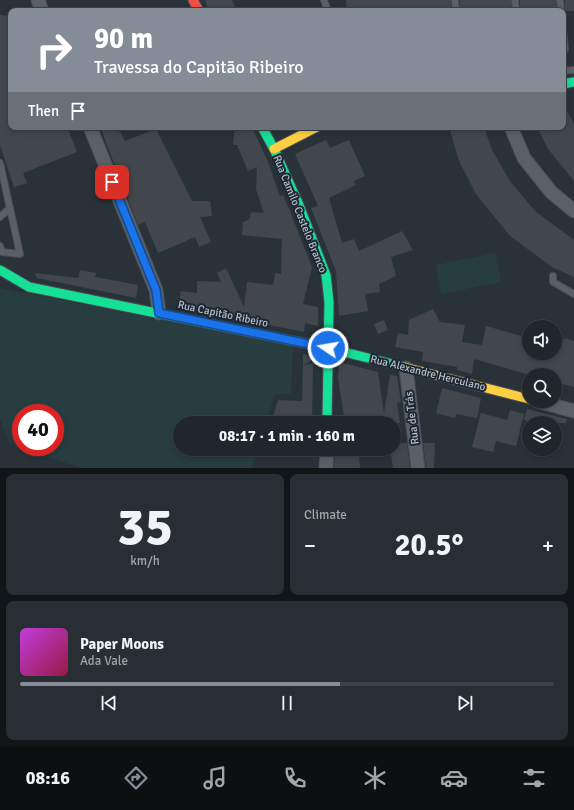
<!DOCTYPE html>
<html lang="en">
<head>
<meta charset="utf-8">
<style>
  :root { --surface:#20262b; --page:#282e33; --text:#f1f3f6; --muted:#a2a5a9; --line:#3d4347; --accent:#848d97 }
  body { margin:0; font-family:Signika,sans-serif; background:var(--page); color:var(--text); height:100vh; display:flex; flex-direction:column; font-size:15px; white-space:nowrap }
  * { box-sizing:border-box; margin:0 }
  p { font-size:13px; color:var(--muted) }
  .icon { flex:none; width:22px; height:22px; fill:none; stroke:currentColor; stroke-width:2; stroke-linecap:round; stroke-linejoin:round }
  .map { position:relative; height:468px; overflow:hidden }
  .sheet { display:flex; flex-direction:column; gap:6px; padding:6px; background:#121518; flex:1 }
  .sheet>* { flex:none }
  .top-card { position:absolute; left:8px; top:8px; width:558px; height:122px; border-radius:8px; box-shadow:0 2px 6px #0003,0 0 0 1px var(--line); background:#848d97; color:#fff; overflow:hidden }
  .fabs { position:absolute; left:522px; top:320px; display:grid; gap:8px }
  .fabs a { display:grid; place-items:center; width:40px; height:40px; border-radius:50%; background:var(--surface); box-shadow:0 2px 6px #0003,0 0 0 1px var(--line); font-size:20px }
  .speed { position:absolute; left:12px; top:404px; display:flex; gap:8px; font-size:20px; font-weight:700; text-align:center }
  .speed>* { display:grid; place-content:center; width:52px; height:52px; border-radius:50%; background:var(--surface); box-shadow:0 2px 6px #0003,0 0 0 1px var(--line); line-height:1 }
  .speed .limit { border:6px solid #d22; background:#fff; color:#111 }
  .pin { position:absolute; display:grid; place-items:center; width:34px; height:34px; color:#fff; margin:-17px; border-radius:8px; box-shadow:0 2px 6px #0006 }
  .me { position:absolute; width:44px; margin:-22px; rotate:282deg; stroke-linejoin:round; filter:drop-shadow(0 0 3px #0008) }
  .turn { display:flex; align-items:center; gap:14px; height:84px; padding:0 20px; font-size:18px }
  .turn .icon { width:52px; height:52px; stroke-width:2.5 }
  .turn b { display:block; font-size:28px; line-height:34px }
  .then { display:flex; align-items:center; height:38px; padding:0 20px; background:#0003; gap:8px; font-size:15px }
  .big { font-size:30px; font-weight:700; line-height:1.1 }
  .sheet .tile { flex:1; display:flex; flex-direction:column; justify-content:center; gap:6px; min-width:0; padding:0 14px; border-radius:8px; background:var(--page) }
  .sheet .dial { align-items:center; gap:0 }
  .dial b { font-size:52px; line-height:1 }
  .song { display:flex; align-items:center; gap:12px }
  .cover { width:48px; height:48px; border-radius:6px; background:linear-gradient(135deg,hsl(290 70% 55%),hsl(340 70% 35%)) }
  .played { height:4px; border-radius:2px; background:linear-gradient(90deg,var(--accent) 60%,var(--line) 60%) }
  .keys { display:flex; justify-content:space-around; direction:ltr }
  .heat { display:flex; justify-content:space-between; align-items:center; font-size:22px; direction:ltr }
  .sheet .tiles { flex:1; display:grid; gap:6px; grid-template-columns:1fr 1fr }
  .tile:last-child { grid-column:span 2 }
  .trip { position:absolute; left:173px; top:416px; width:228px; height:40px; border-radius:20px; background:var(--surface); box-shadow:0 2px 6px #0003,0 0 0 1px var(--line); font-weight:700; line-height:40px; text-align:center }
  .tab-bar { display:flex; height:64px; justify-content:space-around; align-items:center; background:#0d0f11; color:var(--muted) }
  .tab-bar .icon { width:28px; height:28px }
  .tab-bar .on { color:var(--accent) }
  .tab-bar b { font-size:18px; color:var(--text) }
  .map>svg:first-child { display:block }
  .green { fill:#273d3f; fill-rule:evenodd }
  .building { fill:#41474d }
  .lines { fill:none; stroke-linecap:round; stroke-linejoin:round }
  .lane-casing { stroke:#484e54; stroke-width:8 }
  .street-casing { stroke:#484e54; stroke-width:15 }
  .fast-casing { stroke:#484e54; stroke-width:11 }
  .slow-casing { stroke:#484e54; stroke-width:11 }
  .jam-casing { stroke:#484e54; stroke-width:11 }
  .lane { stroke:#5b6067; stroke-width:6 }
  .street { stroke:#5b6067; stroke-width:13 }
  .fast { stroke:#16e098; stroke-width:9 }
  .slow { stroke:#ffcf43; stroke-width:9 }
  .jam { stroke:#f24e42; stroke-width:9 }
  .route-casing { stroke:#114b97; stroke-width:10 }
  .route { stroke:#1a73e8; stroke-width:7 }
  .labels { text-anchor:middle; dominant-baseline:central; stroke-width:4; stroke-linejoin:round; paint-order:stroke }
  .street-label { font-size:11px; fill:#b5beca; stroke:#1d2834 }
</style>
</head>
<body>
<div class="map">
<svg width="574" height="468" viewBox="0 0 574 468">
  <rect width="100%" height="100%" fill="#2a3239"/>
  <path class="green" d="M495 253 501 282 441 294 436 265Z
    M0 288 293 346 291 394H275L266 423H180V449H258L252 468H80L10 444 0 419ZM21 413H55V447H21Z"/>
  <path class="building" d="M205 0H232L237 11H209Z
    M346 0H451V11H347Z
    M460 0H511V11H460Z
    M520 0H556V11H520Z
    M565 0H574V11H565Z
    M0 15 11 16V127H67L77 152 23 173 27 183 14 187 0 145Z
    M563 104 574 124V181L548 149 537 127H563Z
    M100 127H116L118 132 120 131 125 141 156 129 192 201H210L212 216 200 217 211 242 199 247 195 237 158 253 145 222 138 225Z
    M235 127H252L268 162 280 196 283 195 289 209 312 267 303 304 318 307V326L305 323 304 332 178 307 181 291 197 293V281L221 282 217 273 226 268 244 307 247 282 273 285 275 273 281 274 282 239 242 235 243 222 250 219 251 212 264 213 256 189 257 167 248 171 237 145H233Z
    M449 127H484L492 150 510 181 535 211 574 240V277L552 267 510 236 476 194 459 161Z
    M326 140 330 148 349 140 365 176 354 181 356 185 329 198 342 243 354 239 359 251 402 231 413 250 391 257 396 276 379 284 380 292 365 294 368 311 339 316 336 271 311 208 318 206 295 154Z
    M80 270 96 273 95 277 138 285 136 298 37 278 35 273 78 278Z
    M433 309 440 322 465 325 462 342 482 345 486 326 529 338V353H555V345L561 347 564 338 574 341V387L555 382V375H530L474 359 472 374 457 370V367L422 361 423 352 395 347 398 333 408 335 409 320Z
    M384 320 388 330 378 334 374 324Z
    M303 354 313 356V360L303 365Z
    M339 362 378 372 384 413 390 375 397 376 401 402 397 403 400 423H345L338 378Z
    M313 363 312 423H271L278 400 302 401 303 365Z
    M442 388 481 398 477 418 456 414 455 418 436 413Z
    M527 409 567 419 566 423H535L524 420Z
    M510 410 524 414 516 446 496 441 493 452 472 447 481 413 507 420Z
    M394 443H407L410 468H393L390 449H394Z
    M423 443H435L434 468H426Z
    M335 449H352L353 457H359L360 468H334Z"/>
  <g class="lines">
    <defs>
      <path id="lane" d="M324 0 328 11
        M455 0 456 11
        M515 0 516 11
        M560 0 561 11
        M563 31 565 49
        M563 71 574 70
        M0 163 20 254 2 252 0 246
        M0 217 10 208
        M553 276V282L574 294"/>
      <path id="street" d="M38 0 42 11
        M90 127 156 290 159 313
        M511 127 524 158 551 192 574 211
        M406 368 418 468
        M537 401 574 411
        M326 468 327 449"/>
      <path id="fast" d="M563 84 574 82
        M262 127 274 149 299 205 326 275 329 302 327 423
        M0 270 29 287 328 348 404 367"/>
      <path id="slow" d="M274 149 317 127
        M404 367 529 399"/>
      <path id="jam" d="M193 0 199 11"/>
    </defs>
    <use href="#lane" class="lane-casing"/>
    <use href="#street" class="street-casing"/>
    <use href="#fast" class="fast-casing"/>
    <use href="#slow" class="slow-casing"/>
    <use href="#jam" class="jam-casing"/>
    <use href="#lane" class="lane"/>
    <use href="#street" class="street"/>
    <use href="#fast" class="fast"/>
    <use href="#slow" class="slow"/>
    <use href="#jam" class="jam"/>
  </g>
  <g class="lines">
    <defs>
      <path id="route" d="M112 182 156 290 159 313 328 348"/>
    </defs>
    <use href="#route" class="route-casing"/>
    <use href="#route" class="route"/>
  </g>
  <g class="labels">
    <g class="street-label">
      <text transform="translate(300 214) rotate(68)">Rua Camilo Castelo Branco</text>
      <text transform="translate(223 314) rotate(12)">Rua Capitão Ribeiro</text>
      <text transform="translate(428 373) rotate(14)">Rua Alexandre Herculano</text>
      <text transform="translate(412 418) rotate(-97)">Rua de Trás</text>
    </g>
  </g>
</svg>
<div class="fabs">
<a><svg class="icon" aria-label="sound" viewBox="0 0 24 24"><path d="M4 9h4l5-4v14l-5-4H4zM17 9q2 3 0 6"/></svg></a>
<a><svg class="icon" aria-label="search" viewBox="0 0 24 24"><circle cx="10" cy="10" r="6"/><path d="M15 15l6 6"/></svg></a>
<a><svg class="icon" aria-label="layers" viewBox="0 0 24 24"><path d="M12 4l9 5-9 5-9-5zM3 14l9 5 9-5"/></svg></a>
</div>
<div class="speed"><div class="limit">40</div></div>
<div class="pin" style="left:112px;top:182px;background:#d93025"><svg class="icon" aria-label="arrive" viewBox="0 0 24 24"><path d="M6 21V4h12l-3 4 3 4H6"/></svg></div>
<svg class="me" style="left:328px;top:348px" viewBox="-20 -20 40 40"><circle r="17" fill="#1a73e8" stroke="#fff" stroke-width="3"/><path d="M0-11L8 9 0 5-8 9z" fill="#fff"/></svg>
<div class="trip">08:17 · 1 min · 160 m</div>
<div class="top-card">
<div class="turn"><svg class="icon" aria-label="right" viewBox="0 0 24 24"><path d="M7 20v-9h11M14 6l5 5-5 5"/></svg><div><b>90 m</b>Travessa do Capitão Ribeiro</div></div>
<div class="then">Then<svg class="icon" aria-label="arrive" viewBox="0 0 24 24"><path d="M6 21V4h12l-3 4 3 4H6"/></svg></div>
</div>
</div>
<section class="sheet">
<div class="tiles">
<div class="tile dial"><b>35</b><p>km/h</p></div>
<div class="tile"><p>Climate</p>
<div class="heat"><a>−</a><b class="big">20.5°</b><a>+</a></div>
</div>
<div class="tile">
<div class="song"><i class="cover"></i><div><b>Paper Moons</b><p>Ada Vale</p></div></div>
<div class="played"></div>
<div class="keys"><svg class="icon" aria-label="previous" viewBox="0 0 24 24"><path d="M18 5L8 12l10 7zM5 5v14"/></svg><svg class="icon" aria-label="pause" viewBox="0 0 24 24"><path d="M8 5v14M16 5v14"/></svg><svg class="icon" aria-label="next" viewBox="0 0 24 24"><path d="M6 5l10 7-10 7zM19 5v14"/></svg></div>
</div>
</div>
</section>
<nav class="tab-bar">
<b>08:16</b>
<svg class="icon on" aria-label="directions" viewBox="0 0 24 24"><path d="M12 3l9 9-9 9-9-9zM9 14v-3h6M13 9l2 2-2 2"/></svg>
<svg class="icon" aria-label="music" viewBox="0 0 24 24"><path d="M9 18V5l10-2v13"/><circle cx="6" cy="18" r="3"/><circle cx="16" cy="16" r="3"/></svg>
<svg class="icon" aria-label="phone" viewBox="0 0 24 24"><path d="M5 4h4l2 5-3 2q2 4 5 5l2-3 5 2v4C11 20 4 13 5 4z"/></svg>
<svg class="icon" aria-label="climate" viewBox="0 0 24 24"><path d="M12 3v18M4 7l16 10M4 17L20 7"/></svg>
<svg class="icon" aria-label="car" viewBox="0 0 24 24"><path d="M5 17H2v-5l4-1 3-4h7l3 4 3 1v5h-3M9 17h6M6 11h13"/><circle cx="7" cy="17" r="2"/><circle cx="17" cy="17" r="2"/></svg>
<svg class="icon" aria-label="filters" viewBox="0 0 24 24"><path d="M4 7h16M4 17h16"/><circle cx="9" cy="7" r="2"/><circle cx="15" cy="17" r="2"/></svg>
</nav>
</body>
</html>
